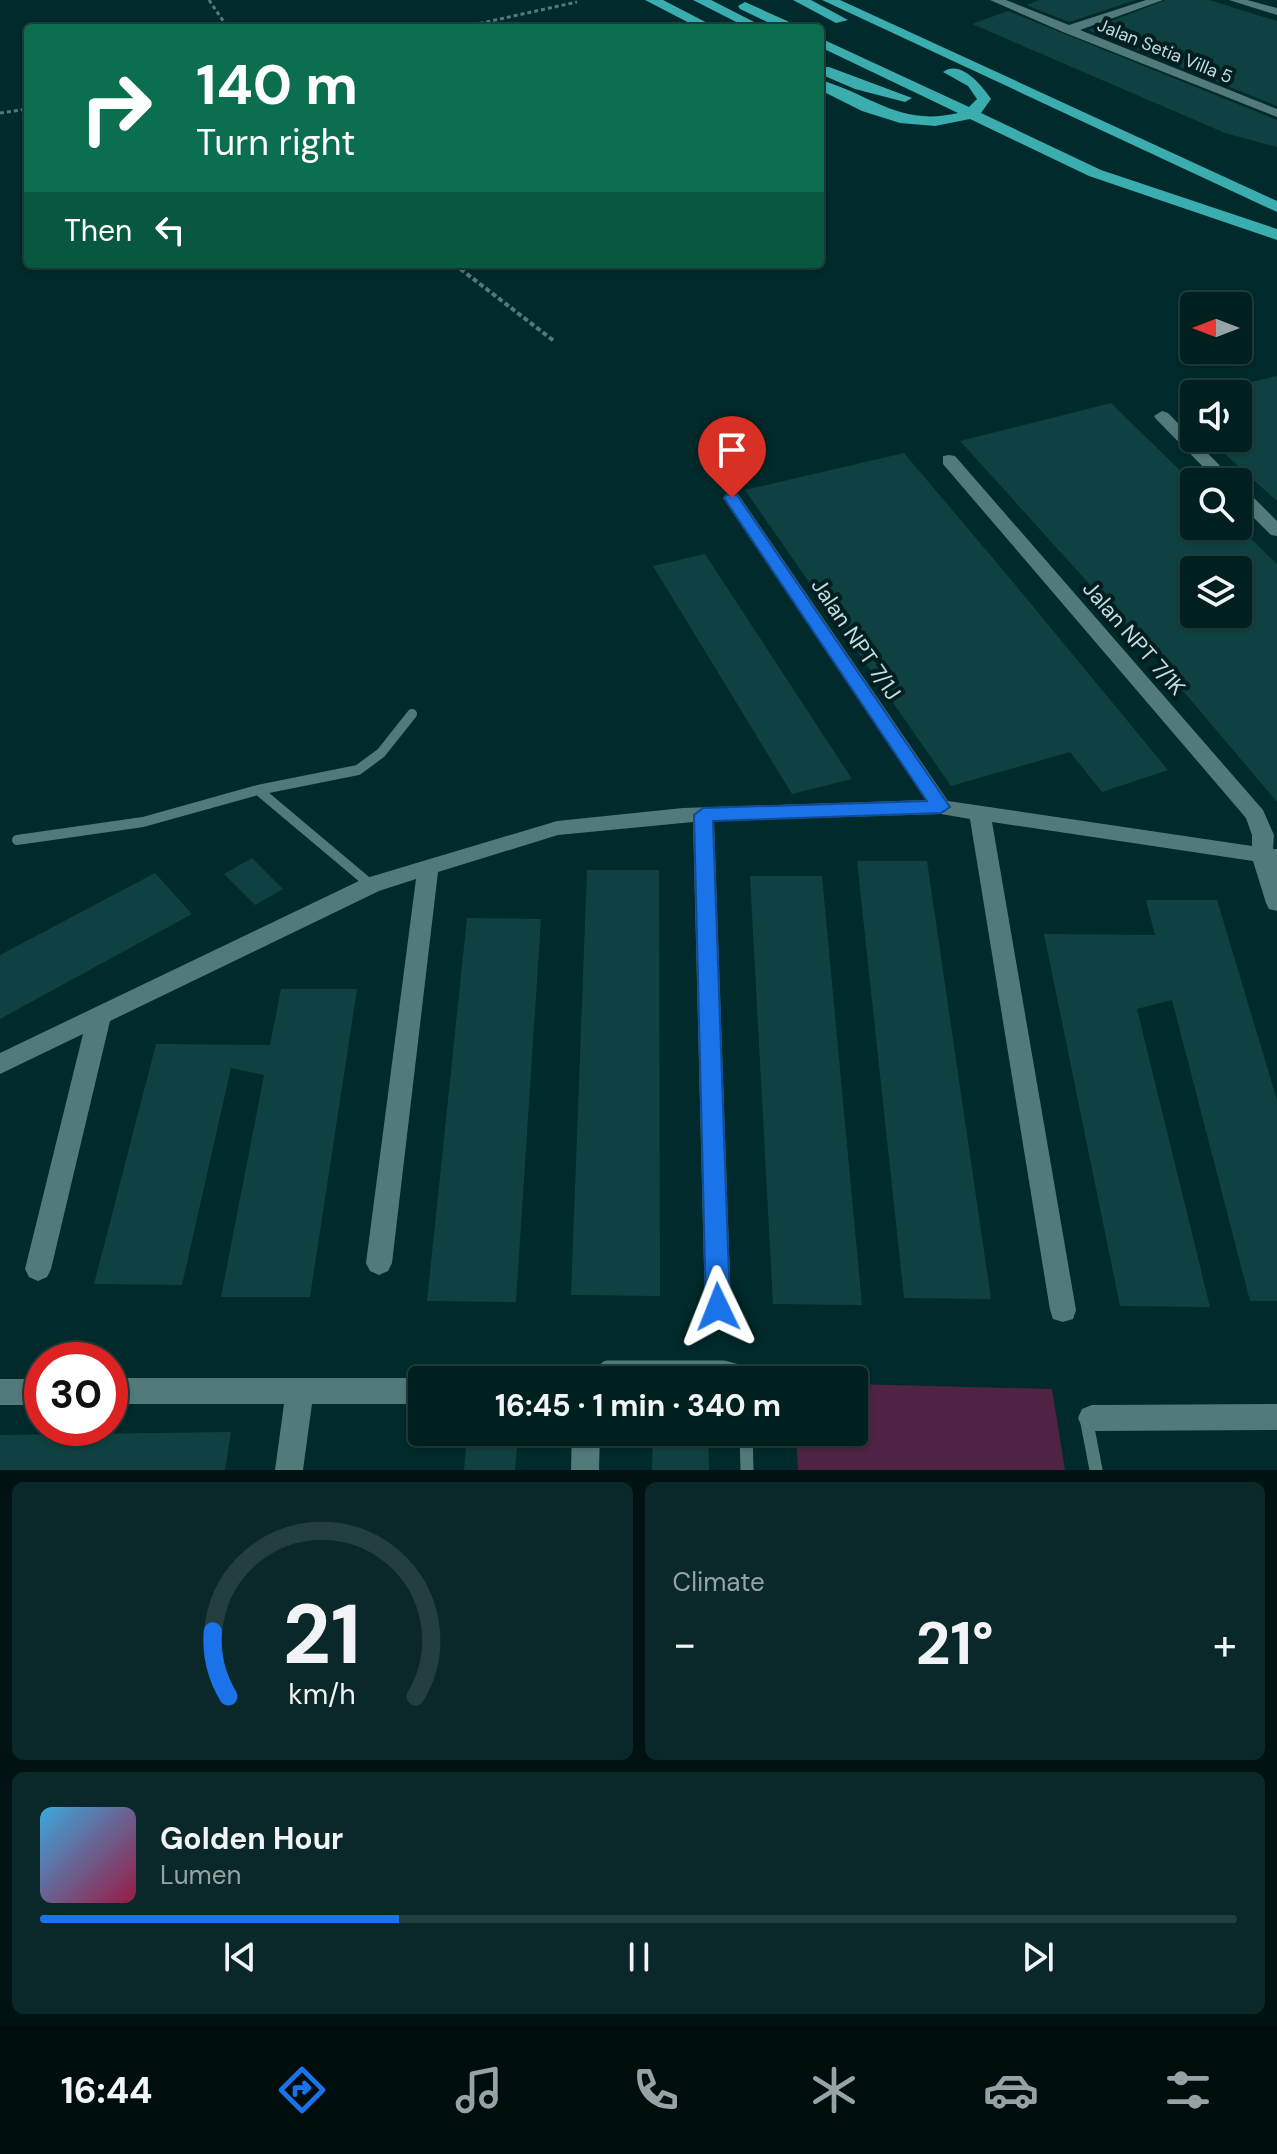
<!DOCTYPE html>
<html lang="en">
<head>
<meta charset="utf-8">
<style>
  :root { --surface:#002020; --page:#0a2829; --text:#f1f3f6; --muted:#95a3a5; --line:#223e3e; --accent:#1a73e8 }
  body { margin:0; font-family:"DM Sans",sans-serif; background:var(--page); color:var(--text); height:100vh; display:flex; flex-direction:column; font-size:30px; white-space:nowrap }
  * { box-sizing:border-box; margin:0 }
  p { font-size:26px; color:var(--muted) }
  .icon { flex:none; width:44px; height:44px; fill:none; stroke:currentColor; stroke-width:2; stroke-linecap:round; stroke-linejoin:round }
  .map { position:relative; height:1470px; overflow:hidden }
  .drawer { display:flex; flex-direction:column; gap:12px; padding:12px; background:#001212; flex:1 }
  .drawer>* { flex:none }
  .hud { position:absolute; left:24px; top:24px; width:800px; height:244px; border-radius:8px; box-shadow:0 2px 6px #0004,0 0 0 2px var(--line); background:#0b6e4f; color:#fff; overflow:hidden }
  .needle { width:52px; rotate:270deg }
  .controls { position:absolute; left:1180px; top:292px; display:grid; gap:16px }
  .controls a { display:grid; place-items:center; width:72px; height:72px; border-radius:8px; background:var(--surface); box-shadow:0 2px 6px #0004,0 0 0 2px var(--line); font-size:40px }
  .speed { position:absolute; left:24px; top:1342px; display:flex; gap:16px; font-size:40px; font-weight:700; text-align:center }
  .speed>* { display:grid; place-content:center; width:104px; height:104px; border-radius:50%; background:var(--surface); box-shadow:0 2px 6px #0004,0 0 0 2px var(--line); line-height:1 }
  .speed .limit { border:12px solid #d22; background:#fff; color:#111 }
  .pin { position:absolute; display:grid; place-items:center; width:68px; height:68px; color:#fff; margin:-82px -34px; border-radius:50% 50% 50% 0; rotate:-45deg; box-shadow:0 0 8px #0007 }
  .pin .icon { rotate:45deg }
  .me { position:absolute; width:88px; margin:-44px; rotate:358deg; stroke-linejoin:round; filter:drop-shadow(0 0 6px #0008) }
  .turn { display:flex; align-items:center; gap:28px; height:168px; padding:0 40px; font-size:36px }
  .turn .icon { width:104px; height:104px; stroke-width:2.5 }
  .turn b { display:block; font-size:56px; line-height:68px }
  .then { display:flex; align-items:center; height:76px; padding:0 40px; background:#0003; gap:16px; font-size:30px }
  .big { font-size:60px; font-weight:700; line-height:1.1 }
  .drawer .tile { flex:1; display:flex; flex-direction:column; justify-content:center; gap:12px; min-width:0; padding:0 28px; border-radius:12px; background:var(--page) }
  .drawer .dial { align-items:center; gap:0 }
  .dial svg { height:208px; overflow:visible; fill:none; stroke:var(--line); stroke-width:7; stroke-linecap:round; text-anchor:middle }
  .dial text { fill:var(--text); stroke:none }
  .song { display:flex; align-items:center; gap:24px }
  .cover { width:96px; height:96px; border-radius:12px; background:linear-gradient(135deg,hsl(200 70% 55%),hsl(340 70% 35%)) }
  .played { height:8px; border-radius:4px; background:linear-gradient(90deg,var(--accent) 30%,var(--line) 30%) }
  .keys { display:flex; justify-content:space-around; direction:ltr }
  .heat { display:flex; justify-content:space-between; align-items:center; font-size:44px; direction:ltr }
  .drawer .tiles { flex:1; display:grid; gap:12px; grid-template-columns:1fr 1fr }
  .tile:last-child { grid-column:span 2 }
  .trip { position:absolute; left:408px; top:1366px; width:460px; height:80px; border-radius:8px; background:var(--surface); box-shadow:0 2px 6px #0004,0 0 0 2px var(--line); font-weight:700; line-height:80px; text-align:center }
  .dock { display:flex; height:128px; justify-content:space-around; align-items:center; background:#000d0d; color:var(--muted) }
  .dock .icon { width:56px; height:56px }
  .dock .active { color:var(--accent) }
  .dock b { font-size:36px; color:var(--text) }
  .map>svg:first-child { display:block }
  .green { fill:#4e2343 }
  .building { fill:#104142; fill-rule:evenodd }
  .lines { fill:none; stroke-linecap:round; stroke-linejoin:round }
  .path-far1 { stroke:#577878; stroke-width:3; stroke-dasharray:4 3; stroke-linecap:butt }
  .path { stroke:#577878; stroke-width:4; stroke-dasharray:5 3; stroke-linecap:butt }
  .lane-far1 { stroke:#527a7a; stroke-width:10 }
  .lane { stroke:#527a7a; stroke-width:13 }
  .street { fill:#527a7a; fill-rule:evenodd }
  .highway { fill:#3badae; fill-rule:evenodd }
  .route { fill:#1a73e8; stroke:#114b97; stroke-width:2 }
  .labels { text-anchor:middle; dominant-baseline:central; stroke-width:8; stroke-linejoin:round; paint-order:stroke }
  .far-street-label { font-size:18px; fill:#c6dbdb; stroke:#011f20 }
  .street-label { font-size:22px; fill:#c6dbdb; stroke:#011f20 }
</style>
</head>
<body>
<div class="map">
<svg width="1277" height="1470" viewBox="0 0 1277 1470">
  <rect width="100%" height="100%" fill="#002a2b"/>
  <path class="green" d="M854 1384 1052 1389 1065 1470H798L796 1432H854Z"/>
  <path class="building" d="M1040 0H1136L1069 22 1026 5Z
    M1166 0H1209L1277 21V106L1088 30Z
    M1008 11 1277 120V147L1225 133 972 24Z
    M1277 376V501L1207 438H1238V385Z
    M1111 403 1194 484V526H1238L1277 564V802L1140 640 960 441ZM1194 570H1238V614H1194Z
    M904 453 1008 576 1168 770 1102 792 1070 752 951 786 745 490Z
    M705 554 852 779 792 794 653 566Z
    M252 858 283 889 255 905 224 874Z
    M857 861H927L991 1299 904 1298Z
    M587 870H659L660 1296 571 1295Z
    M155 873 192 914 0 1019V955Z
    M750 876H822L862 1305 773 1304Z
    M1146 900H1217L1277 1100V1301H1250L1172 1000 1137 1009 1210 1307 1120 1306 1044 934 1155 935Z
    M467 918 541 919 516 1302 427 1301Z
    M281 989H357L310 1297H221L264 1075 231 1068 182 1285 94 1284 156 1044 270 1045Z
    M231 1432 225 1470H0V1435Z
    M653 1432H708L709 1470H652Z
    M466 1447H517L515 1470H464Z"/>
  <g class="lines">
    <path class="path-far1" d="M209 0 228 28
      M459 28 577 2
      M0 113 28 109"/>
    <path class="path" d="M454 264 554 341"/>
    <path class="lane-far1" d="M258 790 358 770 381 753 412 714
      M17 840 143 822 258 790 371 885"/>
    <path class="lane" d="M593 1380 607 1367H724L735 1370 743 1380
      M1092 1419 1087 1423 1096 1470
      M746 1432 747 1470"/>
    <path class="street" d="M990 0H1006L1069 25 1146 0H1163L1080 30 1277 109V117L1063 32Z
      M1229 0H1247L1277 8V15Z
      M1162 411 1168 413 1236 482H1218L1156 419 1154 416Z
      M949 455 955 456 1263 810 1274 835 1273 849H1277V911L1269 909 1266 903 1253 861 992 822 1076 1310 1073 1319 1063 1322 1053 1319 1050 1310 970 819 941 814 714 821 731 1307 727 1316 718 1319 709 1316 705 1307 693 822 558 835 438 872 392 1263 388 1271 379 1275 370 1271 366 1263 416 879 379 891 110 1021 51 1269 47 1277 38 1281 29 1277 25 1269 83 1034 0 1074V1053L363 879 557 821 683 808 926 800 723 498 726 494H738L948 801 1252 846V835L1246 818 943 464V456Z
      M1238 487 1244 488 1277 521V536L1271 535 1238 502Z
      M110 1378H422L427 1380H422V1404H312L303 1470H275L284 1404H110Z
      M0 1379H42V1405H0Z
      M1277 1404V1430L1092 1431 1082 1427 1078 1418 1082 1409 1092 1405Z
      M572 1432H600L599 1470H571Z"/>
    <path class="highway" d="M645 0H663L717 28H699Z
      M693 0H711L766 28H748Z
      M793 0H811L848 20 836 23Z
      M822 0H840L1277 201V212Z
      M745 2 796 25 798 28H780L740 9 738 6Z
      M820 38 969 107 977 99 968 86 943 72C960 59 982 85 991 99L981 113 1101 170 1277 229V240L1089 176 970 119 935 126 900 123 862 111 820 90V80C871 94 899 127 958 113L820 47Z
      M820 67H829L912 98 905 102 855 89 820 74Z"/>
  </g>
  <path class="route" d="M726 495H737L950 807 941 813 713 821 730 1307 726 1315 718 1318 709 1315 706 1307 694 815 703 808 927 801 724 498Z"/>
  <g class="labels">
    <g class="far-street-label">
      <text transform="translate(1165 51) rotate(22)">Jalan Setia Villa 5</text>
    </g>
    <g class="street-label">
      <text transform="translate(1134 638) rotate(49)">Jalan NPT 7/1K</text>
      <text transform="translate(856 639) rotate(56)">Jalan NPT 7/1J</text>
    </g>
  </g>
</svg>
<div class="controls">
<a><svg class="needle" viewBox="-14 -14 28 28"><path d="M0-13l5 13h-10z" fill="#e53935"/><path d="M0 13l5-13h-10z" fill="#95a3a5"/></svg></a>
<a><svg class="icon" aria-label="sound" viewBox="0 0 24 24"><path d="M4 9h4l5-4v14l-5-4H4zM17 9q2 3 0 6"/></svg></a>
<a><svg class="icon" aria-label="search" viewBox="0 0 24 24"><circle cx="10" cy="10" r="6"/><path d="M15 15l6 6"/></svg></a>
<a><svg class="icon" aria-label="layers" viewBox="0 0 24 24"><path d="M12 4l9 5-9 5-9-5zM3 14l9 5 9-5"/></svg></a>
</div>
<div class="speed"><div class="limit">30</div></div>
<div class="pin" style="left:732px;top:498px;background:#d93025"><svg class="icon" aria-label="arrive" viewBox="0 0 24 24"><path d="M6 21V4h12l-3 4 3 4H6"/></svg></div>
<svg class="me" style="left:718px;top:1307px" viewBox="-20 -20 40 40"><path d="M0-17L14 15 0 8-14 15z" fill="#1a73e8" stroke="#fff" stroke-width="4"/></svg>
<div class="trip">16:45 · 1 min · 340 m</div>
<div class="hud">
<div class="turn"><svg class="icon" aria-label="right" viewBox="0 0 24 24"><path d="M7 20v-9h11M14 6l5 5-5 5"/></svg><div><b>140 m</b>Turn right</div></div>
<div class="then">Then<svg class="icon" aria-label="left" viewBox="0 0 24 24"><path d="M17 20v-9H6M10 6l-5 5 5 5"/></svg></div>
</div>
</div>
<section class="drawer">
<div class="tiles">
<div class="tile dial"><svg viewBox="0 0 100 80">
<path d="M14 69A42 42 0 1 1 86 69"/>
<path d="M14 69A42 42 0 0 1 8 44" stroke="#1a73e8"/>
<text x="50" y="56" font-size="32" font-weight="700">21</text>
<text x="50" y="72" font-size="11">km/h</text>
</svg></div>
<div class="tile"><p>Climate</p>
<div class="heat"><a>−</a><b class="big">21°</b><a>+</a></div>
</div>
<div class="tile">
<div class="song"><i class="cover"></i><div><b>Golden Hour</b><p>Lumen</p></div></div>
<div class="played"></div>
<div class="keys"><svg class="icon" aria-label="previous" viewBox="0 0 24 24"><path d="M18 5L8 12l10 7zM5 5v14"/></svg><svg class="icon" aria-label="pause" viewBox="0 0 24 24"><path d="M8 5v14M16 5v14"/></svg><svg class="icon" aria-label="next" viewBox="0 0 24 24"><path d="M6 5l10 7-10 7zM19 5v14"/></svg></div>
</div>
</div>
</section>
<nav class="dock">
<b>16:44</b>
<svg class="icon active" aria-label="directions" viewBox="0 0 24 24"><path d="M12 3l9 9-9 9-9-9zM9 14v-3h6M13 9l2 2-2 2"/></svg>
<svg class="icon" aria-label="music" viewBox="0 0 24 24"><path d="M9 18V5l10-2v13"/><circle cx="6" cy="18" r="3"/><circle cx="16" cy="16" r="3"/></svg>
<svg class="icon" aria-label="phone" viewBox="0 0 24 24"><path d="M5 4h4l2 5-3 2q2 4 5 5l2-3 5 2v4C11 20 4 13 5 4z"/></svg>
<svg class="icon" aria-label="climate" viewBox="0 0 24 24"><path d="M12 3v18M4 7l16 10M4 17L20 7"/></svg>
<svg class="icon" aria-label="car" viewBox="0 0 24 24"><path d="M5 17H2v-5l4-1 3-4h7l3 4 3 1v5h-3M9 17h6M6 11h13"/><circle cx="7" cy="17" r="2"/><circle cx="17" cy="17" r="2"/></svg>
<svg class="icon" aria-label="filters" viewBox="0 0 24 24"><path d="M4 7h16M4 17h16"/><circle cx="9" cy="7" r="2"/><circle cx="15" cy="17" r="2"/></svg>
</nav>
</body>
</html>
